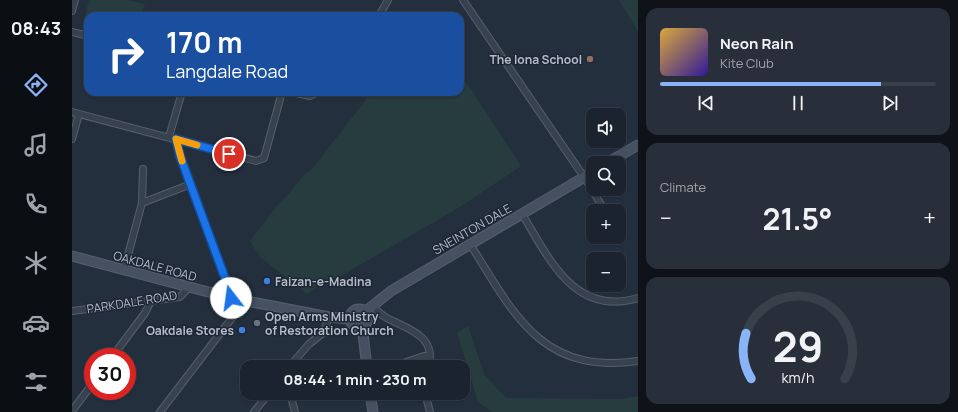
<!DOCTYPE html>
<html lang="en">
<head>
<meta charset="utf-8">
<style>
  :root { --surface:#1b232e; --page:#282f3a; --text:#f1f3f6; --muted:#a0a4aa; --line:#39404a; --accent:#8ab4f8 }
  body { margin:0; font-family:Manrope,sans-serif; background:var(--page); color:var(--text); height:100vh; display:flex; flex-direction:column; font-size:15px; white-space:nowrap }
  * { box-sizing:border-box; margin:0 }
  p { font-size:13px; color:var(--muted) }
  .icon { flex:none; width:22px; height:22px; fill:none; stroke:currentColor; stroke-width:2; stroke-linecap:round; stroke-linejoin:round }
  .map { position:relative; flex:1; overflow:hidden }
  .sheet { display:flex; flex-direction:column; gap:8px; padding:8px; background:#0f1319; width:320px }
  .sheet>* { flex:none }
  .top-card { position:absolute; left:12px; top:12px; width:380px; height:84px; border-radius:12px; box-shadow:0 1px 3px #0004,0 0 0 1px var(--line); background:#1a4fa0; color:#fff; overflow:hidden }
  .controls { position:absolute; left:514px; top:108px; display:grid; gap:8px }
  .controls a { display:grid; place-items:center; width:40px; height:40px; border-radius:8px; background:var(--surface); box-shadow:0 1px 3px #0004,0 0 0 1px var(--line); font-size:20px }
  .speed { position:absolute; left:12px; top:348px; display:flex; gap:8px; font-size:20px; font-weight:700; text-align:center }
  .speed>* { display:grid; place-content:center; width:52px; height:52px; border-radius:50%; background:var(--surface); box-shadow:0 1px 3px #0004,0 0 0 1px var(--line); line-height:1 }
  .speed .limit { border:6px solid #d22; background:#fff; color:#111 }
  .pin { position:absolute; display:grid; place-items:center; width:34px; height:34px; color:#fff; margin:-17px; border:2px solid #fff; border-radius:50%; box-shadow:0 1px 4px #0007 }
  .me { position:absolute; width:44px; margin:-22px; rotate:345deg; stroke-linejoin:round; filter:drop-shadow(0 0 3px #0008) }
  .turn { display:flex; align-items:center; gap:14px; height:84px; padding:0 16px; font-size:18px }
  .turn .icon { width:52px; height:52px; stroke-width:2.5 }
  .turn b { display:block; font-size:28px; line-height:34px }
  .big { font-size:30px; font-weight:700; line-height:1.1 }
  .sheet .tile { flex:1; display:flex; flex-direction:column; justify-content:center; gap:6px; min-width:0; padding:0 14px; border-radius:12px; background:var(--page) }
  .sheet .dial { align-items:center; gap:0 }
  .dial svg { height:104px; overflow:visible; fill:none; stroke:var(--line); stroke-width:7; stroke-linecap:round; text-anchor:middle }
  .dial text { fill:var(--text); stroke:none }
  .song { display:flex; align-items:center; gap:12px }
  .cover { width:48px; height:48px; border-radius:6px; background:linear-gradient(135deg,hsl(40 70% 55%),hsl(250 70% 35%)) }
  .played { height:4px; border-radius:2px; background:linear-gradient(90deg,var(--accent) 80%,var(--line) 80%) }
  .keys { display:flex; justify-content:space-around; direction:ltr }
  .heat { display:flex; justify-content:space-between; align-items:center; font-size:22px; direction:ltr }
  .trip { position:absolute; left:168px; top:360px; width:230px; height:40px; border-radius:12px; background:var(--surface); box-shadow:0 1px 3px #0004,0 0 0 1px var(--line); font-weight:700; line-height:40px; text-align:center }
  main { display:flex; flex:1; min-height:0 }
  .dock { display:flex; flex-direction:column; width:72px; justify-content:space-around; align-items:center; background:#0b0e12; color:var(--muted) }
  .dock .icon { width:28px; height:28px }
  .dock .active { color:var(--accent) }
  .dock b { font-size:18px; color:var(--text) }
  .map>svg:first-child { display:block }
  .green { fill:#263c3f }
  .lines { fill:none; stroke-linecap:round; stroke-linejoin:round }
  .street-casing { stroke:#565f6c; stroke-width:8 }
  .secondary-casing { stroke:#565f6c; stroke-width:11 }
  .street { stroke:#38414e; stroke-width:6 }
  .secondary { stroke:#465061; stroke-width:9 }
  .route-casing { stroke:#114b97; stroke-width:10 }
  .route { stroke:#1a73e8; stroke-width:7 }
  .slow { stroke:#f59e0b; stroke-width:7 }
  .education-dot { fill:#8d6e63; stroke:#1d2633; stroke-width:1.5 }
  .shop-dot { fill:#3f7fe0; stroke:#1d2633; stroke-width:1.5 }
  .worship-dot { fill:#6b7280; stroke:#1d2633; stroke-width:1.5 }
  .labels { text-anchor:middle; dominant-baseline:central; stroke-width:3; stroke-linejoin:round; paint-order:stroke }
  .poi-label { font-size:12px; font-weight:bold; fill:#b4bcc9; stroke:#1d2633; text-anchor:end }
  .street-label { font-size:12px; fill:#b4bcc9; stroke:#1d2633 }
</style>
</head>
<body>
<main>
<nav class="dock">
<b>08:43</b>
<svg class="icon active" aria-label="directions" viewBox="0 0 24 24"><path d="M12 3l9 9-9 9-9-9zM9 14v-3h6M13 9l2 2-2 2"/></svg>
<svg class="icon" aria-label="music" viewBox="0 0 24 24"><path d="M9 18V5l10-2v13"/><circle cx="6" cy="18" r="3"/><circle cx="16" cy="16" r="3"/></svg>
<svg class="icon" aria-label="phone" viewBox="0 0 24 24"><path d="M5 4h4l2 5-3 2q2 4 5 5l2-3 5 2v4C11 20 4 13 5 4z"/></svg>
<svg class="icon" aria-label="climate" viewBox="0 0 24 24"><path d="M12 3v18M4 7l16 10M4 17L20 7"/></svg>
<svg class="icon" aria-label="car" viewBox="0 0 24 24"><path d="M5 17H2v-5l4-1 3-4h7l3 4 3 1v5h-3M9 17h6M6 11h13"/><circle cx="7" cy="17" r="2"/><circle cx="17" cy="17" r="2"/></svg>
<svg class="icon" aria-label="filters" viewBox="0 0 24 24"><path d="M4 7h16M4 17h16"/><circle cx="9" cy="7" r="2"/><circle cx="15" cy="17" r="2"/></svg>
</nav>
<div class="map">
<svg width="566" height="412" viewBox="0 0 566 412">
  <rect width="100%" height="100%" fill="#242f3e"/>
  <path class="green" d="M17 0H56L73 4 69 16H16V25L11 24Z
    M547 0H566V31Z
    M388 76 399 89 449 166 388 207 279 270 262 280 258 279 235 294 188 257 178 241 204 207 216 195 231 176 240 169 300 92H388Z
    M396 326 412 374 434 398 548 399 566 396V412H420L406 402 385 333Z"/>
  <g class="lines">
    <defs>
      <path id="street" d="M391 0 512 177 533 211
        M0 11 3 0
        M307 16 316 0
        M0 32 16 36
        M220 92 238 96 246 92
        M0 112 184 161 192 158 210 92
        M97 137 110 92
        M0 139 7 114
        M104 139 108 156 153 278 159 298
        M70 203 71 169
        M450 214C477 258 502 317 566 298
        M398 244C442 314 469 375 566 361
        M52 270 70 203 119 184
        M300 306C305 310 309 315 315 318 337 330 364 335 357 367
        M0 311 108 297 117 287
        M40 357 73 313 79 301
        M331 363 358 354
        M217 367 237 344 251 333 257 317
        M218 393 223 412
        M353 393 358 412
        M0 411 21 383
        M88 412 163 314 170 301
        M182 412 197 393"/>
      <path id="secondary" d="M535 163 566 145
        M0 256 159 298 257 317 278 319
        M278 318a9 9 0 1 1 18 0a9 9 0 1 1-18 0Z
        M294 311 319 291 521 172
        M290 326 295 367
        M298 393 301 412"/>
    </defs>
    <use href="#street" class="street-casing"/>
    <use href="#secondary" class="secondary-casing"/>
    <use href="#street" class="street"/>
    <use href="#secondary" class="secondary"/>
  </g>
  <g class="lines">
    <defs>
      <path id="route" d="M157 154 104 139 108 156 153 278 159 298"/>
    </defs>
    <use href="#route" class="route-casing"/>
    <use href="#route" class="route"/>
    <path class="slow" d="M110 161 104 139 125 145"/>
  </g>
  <circle class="education-dot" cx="518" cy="59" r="4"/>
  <g class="shop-dot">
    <circle cx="195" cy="281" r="4"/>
    <circle cx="170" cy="330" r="4"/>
  </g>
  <circle class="worship-dot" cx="185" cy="323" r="4"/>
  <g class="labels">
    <g class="poi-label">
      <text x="510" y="59">The Iona School</text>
      <text x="203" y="281" text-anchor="start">Faizan-e-Madina</text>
      <text x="193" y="316" text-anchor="start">Open Arms Ministry<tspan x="193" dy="14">of Restoration Church</tspan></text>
      <text x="162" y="330">Oakdale Stores</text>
    </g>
    <g class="street-label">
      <text transform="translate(400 229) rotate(-30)">SNEINTON DALE</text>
      <text transform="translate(83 266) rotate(15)">OAKDALE ROAD</text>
      <text transform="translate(60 302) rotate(-9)">PARKDALE ROAD</text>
    </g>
  </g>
</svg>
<div class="controls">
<a><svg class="icon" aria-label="sound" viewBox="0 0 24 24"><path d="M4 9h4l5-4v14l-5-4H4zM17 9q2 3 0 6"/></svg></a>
<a><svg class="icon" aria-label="search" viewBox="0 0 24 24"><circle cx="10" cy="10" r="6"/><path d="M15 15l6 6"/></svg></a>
<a>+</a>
<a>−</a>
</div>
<div class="speed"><div class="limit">30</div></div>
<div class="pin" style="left:157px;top:154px;background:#d93025"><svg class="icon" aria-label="arrive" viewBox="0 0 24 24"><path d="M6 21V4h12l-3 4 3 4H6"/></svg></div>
<svg class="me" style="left:159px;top:298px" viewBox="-20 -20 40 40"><circle r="19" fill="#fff"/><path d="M0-13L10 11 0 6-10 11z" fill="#1a73e8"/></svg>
<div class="trip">08:44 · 1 min · 230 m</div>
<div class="top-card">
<div class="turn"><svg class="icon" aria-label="right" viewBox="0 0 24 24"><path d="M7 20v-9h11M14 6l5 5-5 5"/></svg><div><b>170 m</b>Langdale Road</div></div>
</div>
</div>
<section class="sheet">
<div class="tile">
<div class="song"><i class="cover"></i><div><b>Neon Rain</b><p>Kite Club</p></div></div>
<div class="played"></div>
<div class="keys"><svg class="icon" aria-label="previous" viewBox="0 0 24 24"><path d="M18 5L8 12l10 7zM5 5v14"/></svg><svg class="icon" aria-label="pause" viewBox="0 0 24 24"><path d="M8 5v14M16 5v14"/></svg><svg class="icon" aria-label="next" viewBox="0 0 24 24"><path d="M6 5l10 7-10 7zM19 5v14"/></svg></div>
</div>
<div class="tile"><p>Climate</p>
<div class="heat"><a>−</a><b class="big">21.5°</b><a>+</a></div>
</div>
<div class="tile dial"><svg viewBox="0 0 100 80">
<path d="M14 69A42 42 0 1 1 86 69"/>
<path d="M14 69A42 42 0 0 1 10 34" stroke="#8ab4f8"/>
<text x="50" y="56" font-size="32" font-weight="700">29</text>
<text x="50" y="72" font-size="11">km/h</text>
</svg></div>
</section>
</main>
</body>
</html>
